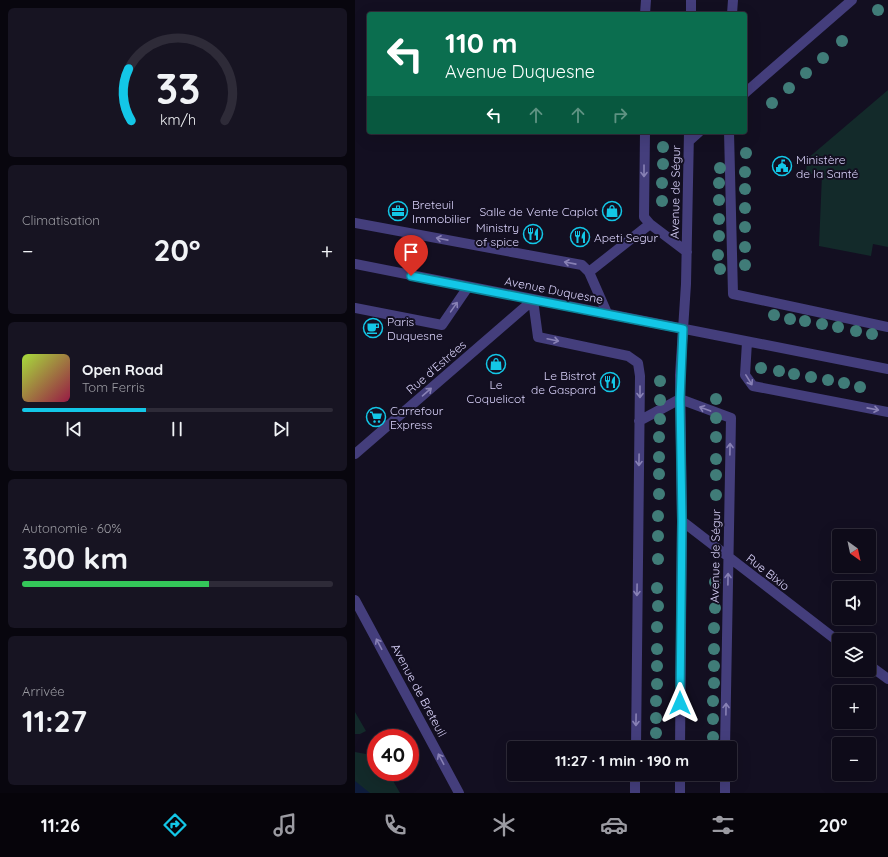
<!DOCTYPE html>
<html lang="fr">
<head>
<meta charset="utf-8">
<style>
  :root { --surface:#0e0b19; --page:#171422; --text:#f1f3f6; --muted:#9b9ba2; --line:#2e2b38; --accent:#13c7e7 }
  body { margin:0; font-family:Quicksand,sans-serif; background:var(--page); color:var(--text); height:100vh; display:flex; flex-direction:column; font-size:15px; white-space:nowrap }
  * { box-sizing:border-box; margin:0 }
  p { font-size:13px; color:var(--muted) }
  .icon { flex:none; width:22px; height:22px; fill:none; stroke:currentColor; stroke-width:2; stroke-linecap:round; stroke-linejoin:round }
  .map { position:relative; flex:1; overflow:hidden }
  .panel { display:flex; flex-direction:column; gap:8px; padding:8px; background:#08060e; width:355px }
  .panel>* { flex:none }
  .guide { position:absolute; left:12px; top:12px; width:380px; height:122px; border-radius:4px; box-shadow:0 4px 16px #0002,0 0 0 1px var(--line); background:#0b6e4f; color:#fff; overflow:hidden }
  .needle { width:26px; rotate:147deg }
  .buttons { position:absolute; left:477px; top:529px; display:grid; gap:8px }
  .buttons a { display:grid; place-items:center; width:44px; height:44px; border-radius:4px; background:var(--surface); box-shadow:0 4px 16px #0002,0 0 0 1px var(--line); font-size:20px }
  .speed { position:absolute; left:12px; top:729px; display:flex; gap:8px; font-size:20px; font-weight:700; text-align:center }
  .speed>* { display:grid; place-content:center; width:52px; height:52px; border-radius:50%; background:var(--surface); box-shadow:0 4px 16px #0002,0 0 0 1px var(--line); line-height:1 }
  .speed .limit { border:6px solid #d22; background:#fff; color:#111 }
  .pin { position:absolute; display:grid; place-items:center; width:34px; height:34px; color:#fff; margin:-41px -17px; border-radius:50% 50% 50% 0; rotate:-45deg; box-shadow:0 0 4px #0007 }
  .pin .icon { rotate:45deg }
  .me { position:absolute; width:44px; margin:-22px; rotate:0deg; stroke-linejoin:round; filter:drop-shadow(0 0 3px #0008) }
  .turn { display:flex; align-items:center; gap:14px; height:84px; padding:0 12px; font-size:18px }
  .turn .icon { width:52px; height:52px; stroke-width:2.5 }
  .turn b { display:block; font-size:28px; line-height:34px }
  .lanes { display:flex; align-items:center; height:38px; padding:0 12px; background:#0003; justify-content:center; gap:20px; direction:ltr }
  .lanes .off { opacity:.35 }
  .big { font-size:30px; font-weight:800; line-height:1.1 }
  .panel .tile { flex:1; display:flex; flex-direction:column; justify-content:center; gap:6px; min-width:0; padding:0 14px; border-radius:6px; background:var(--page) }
  .panel .dial { align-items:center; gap:0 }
  .dial svg { height:104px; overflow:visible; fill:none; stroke:var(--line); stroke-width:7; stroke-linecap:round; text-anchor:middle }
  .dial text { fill:var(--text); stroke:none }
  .song { display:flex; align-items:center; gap:12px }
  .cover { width:48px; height:48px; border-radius:6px; background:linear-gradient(135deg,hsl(80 70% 55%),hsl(340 70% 35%)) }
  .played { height:4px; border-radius:2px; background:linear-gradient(90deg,var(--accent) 40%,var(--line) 40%) }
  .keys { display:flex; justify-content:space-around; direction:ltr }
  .heat { display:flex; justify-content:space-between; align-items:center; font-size:22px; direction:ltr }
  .charge { height:6px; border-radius:3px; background:linear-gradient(90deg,#34c759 60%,var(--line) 0) }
  .trip { position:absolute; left:152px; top:741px; width:230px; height:40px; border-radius:4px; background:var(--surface); box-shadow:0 4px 16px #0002,0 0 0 1px var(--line); font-weight:800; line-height:40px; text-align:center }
  .dock { display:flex; height:64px; justify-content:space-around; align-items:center; background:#06040a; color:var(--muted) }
  .dock .icon { width:28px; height:28px }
  .dock .on { color:var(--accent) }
  .dock b { font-size:18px; color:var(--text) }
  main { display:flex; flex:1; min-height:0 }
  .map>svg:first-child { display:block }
  .green { fill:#132a2a }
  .water { fill:#0e1c3c }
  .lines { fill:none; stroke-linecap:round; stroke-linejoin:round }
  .minor { stroke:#443e7c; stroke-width:10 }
  .tree { fill:#407c78 }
  .oneway { stroke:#8881b5 }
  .route-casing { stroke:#0c8196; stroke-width:10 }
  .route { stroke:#13c7e7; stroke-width:7 }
  .labels { text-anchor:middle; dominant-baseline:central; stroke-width:4; stroke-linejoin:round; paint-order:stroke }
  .poi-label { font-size:12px; fill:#dad3fb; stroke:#130f21; text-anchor:start }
  .street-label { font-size:12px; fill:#dad3fb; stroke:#130f21 }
</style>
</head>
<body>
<main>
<section class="panel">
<div class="tile dial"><svg viewBox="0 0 100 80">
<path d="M14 69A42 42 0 1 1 86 69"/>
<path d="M14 69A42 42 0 0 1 12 29" stroke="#13c7e7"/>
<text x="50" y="56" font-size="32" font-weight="700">33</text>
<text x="50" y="72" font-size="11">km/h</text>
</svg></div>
<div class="tile"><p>Climatisation</p>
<div class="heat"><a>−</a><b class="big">20°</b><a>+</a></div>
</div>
<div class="tile">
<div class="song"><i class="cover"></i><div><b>Open Road</b><p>Tom Ferris</p></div></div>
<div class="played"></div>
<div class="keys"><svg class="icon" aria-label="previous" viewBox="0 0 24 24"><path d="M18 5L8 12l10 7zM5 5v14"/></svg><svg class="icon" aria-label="pause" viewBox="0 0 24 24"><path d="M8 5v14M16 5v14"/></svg><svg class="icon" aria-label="next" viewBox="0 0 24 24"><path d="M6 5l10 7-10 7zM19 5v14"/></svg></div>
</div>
<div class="tile"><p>Autonomie · 60%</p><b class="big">300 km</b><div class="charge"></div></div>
<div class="tile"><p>Arrivée</p><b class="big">11:27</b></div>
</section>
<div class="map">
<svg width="533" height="793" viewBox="0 0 533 793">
  <rect width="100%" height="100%" fill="#130f21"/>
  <path class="green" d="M533 90V247L518 244 516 256 464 246 467 174H451L452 159Z
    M0 712 11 731 5 734H0Z
    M0 752 11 754 19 760 21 759V772H33L45 793H0Z"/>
  <path class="water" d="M0 781 15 793H0Z"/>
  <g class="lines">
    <path class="minor" d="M290 14 291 0
      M336 14V0
      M377 14 378 0
      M390 93 497 0
      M290 132 289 217 295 224 332 252
      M374 132 378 294 533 327
      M334 141 344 132
      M0 223 227 265 234 272 252 313
      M0 264 533 369
      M234 272 295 224
      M178 300 183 337 273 356 283 363 285 376 281 748
      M0 308 87 325 113 287
      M392 342 390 375 398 386 533 412
      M284 421 325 399 376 418 370 748
      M0 454 178 300
      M327 521 484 642
      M0 600 104 793
      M514 665 533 679
      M325 748 327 521 325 375 331 284 334 132
      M280 793V774
      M325 793V774
      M370 793V774"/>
  </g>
  <g class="tree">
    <circle cx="523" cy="10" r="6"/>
    <circle cx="487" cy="41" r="6"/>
    <circle cx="468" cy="58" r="6"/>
    <circle cx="451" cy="73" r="6"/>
    <circle cx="434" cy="88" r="6"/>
    <circle cx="417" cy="103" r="6"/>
    <circle cx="308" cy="147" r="6"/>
    <circle cx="391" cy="153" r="6"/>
    <circle cx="308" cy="164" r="6"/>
    <circle cx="365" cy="168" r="6"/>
    <circle cx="390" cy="172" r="6"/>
    <circle cx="307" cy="183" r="6"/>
    <circle cx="364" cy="183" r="6"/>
    <circle cx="390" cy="189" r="6"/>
    <circle cx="364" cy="200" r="6"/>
    <circle cx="307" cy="201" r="6"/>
    <circle cx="390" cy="208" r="6"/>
    <circle cx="364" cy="219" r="6"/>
    <circle cx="390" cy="227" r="6"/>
    <circle cx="364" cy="236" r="6"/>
    <circle cx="390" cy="247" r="6"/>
    <circle cx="363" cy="255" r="6"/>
    <circle cx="390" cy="265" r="6"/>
    <circle cx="365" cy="269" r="6"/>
    <circle cx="419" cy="315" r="6"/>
    <circle cx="435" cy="319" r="6"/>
    <circle cx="450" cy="321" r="6"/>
    <circle cx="467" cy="324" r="6"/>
    <circle cx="483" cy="327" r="6"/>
    <circle cx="501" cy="331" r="6"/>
    <circle cx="517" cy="334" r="6"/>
    <circle cx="406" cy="368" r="6"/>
    <circle cx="424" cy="371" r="6"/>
    <circle cx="439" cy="374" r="6"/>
    <circle cx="456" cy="377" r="6"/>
    <circle cx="473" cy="380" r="6"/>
    <circle cx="305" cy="381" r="6"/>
    <circle cx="489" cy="383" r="6"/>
    <circle cx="505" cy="387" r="6"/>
    <circle cx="361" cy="399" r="6"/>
    <circle cx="305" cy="400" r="6"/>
    <circle cx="361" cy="418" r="6"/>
    <circle cx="305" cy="419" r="6"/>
    <circle cx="304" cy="437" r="6"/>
    <circle cx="361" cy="437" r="6"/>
    <circle cx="304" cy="457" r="6"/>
    <circle cx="361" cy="459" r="6"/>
    <circle cx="304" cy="474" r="6"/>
    <circle cx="361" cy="475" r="6"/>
    <circle cx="304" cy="494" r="6"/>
    <circle cx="361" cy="495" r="6"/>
    <circle cx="303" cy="516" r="6"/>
    <circle cx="303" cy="536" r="6"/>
    <circle cx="303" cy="559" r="6"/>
    <circle cx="360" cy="582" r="6"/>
    <circle cx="302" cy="588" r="6"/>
    <circle cx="303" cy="606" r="6"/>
    <circle cx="360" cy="608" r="6"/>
    <circle cx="302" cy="627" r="6"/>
    <circle cx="359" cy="628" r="6"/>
    <circle cx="302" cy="649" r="6"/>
    <circle cx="359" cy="649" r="6"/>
    <circle cx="302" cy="666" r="6"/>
    <circle cx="359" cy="666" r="6"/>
    <circle cx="359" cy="683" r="6"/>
    <circle cx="302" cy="684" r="6"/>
    <circle cx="301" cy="701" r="6"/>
    <circle cx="358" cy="701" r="6"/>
    <circle cx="301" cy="718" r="6"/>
    <circle cx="358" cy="719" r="6"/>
    <circle cx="301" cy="733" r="6"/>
    <circle cx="358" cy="737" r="6"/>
  </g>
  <defs><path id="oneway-shaft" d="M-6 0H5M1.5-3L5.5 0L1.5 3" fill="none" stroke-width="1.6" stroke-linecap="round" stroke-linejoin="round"/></defs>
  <g class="oneway">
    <use href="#oneway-shaft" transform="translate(289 171) rotate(90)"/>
    <use href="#oneway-shaft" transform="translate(87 239) rotate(-169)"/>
    <use href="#oneway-shaft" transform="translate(215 263) rotate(-169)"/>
    <use href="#oneway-shaft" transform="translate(99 307) rotate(-55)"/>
    <use href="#oneway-shaft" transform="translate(198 340) rotate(12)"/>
    <use href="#oneway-shaft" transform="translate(394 380) rotate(58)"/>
    <use href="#oneway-shaft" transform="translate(72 392) rotate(-41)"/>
    <use href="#oneway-shaft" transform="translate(285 392) rotate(90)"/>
    <use href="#oneway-shaft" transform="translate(350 409) rotate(-160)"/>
    <use href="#oneway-shaft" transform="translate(518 409) rotate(11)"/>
    <use href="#oneway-shaft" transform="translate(375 449) rotate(-89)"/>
    <use href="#oneway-shaft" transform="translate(284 460) rotate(91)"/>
    <use href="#oneway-shaft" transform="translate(373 579) rotate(-89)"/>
    <use href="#oneway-shaft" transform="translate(282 590) rotate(91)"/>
    <use href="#oneway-shaft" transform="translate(24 644) rotate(-118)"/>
    <use href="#oneway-shaft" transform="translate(371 709) rotate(-89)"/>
    <use href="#oneway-shaft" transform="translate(281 720) rotate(91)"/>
    <use href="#oneway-shaft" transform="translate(86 759) rotate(-118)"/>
  </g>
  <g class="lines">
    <defs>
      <path id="route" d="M56 276 328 329 325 399 327 521 325 703"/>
    </defs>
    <use href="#route" class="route-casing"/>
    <use href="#route" class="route"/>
  </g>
  <defs>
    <symbol id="civic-ring" viewBox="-11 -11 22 22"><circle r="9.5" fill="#130f21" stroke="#13c7e7" stroke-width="1.5"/><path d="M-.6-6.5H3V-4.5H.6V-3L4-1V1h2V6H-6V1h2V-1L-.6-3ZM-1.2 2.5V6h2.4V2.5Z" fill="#13c7e7"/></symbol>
    <symbol id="office-ring" viewBox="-11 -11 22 22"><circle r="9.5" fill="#130f21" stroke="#13c7e7" stroke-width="1.5"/><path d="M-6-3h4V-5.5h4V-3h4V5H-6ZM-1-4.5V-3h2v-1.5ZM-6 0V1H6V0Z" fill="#13c7e7"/></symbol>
    <symbol id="shop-ring" viewBox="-11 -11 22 22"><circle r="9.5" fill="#130f21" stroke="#13c7e7" stroke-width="1.5"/><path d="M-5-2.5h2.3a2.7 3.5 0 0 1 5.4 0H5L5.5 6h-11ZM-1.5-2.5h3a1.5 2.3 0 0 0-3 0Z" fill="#13c7e7"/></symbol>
    <symbol id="restaurant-ring" viewBox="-11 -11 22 22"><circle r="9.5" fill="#130f21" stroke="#13c7e7" stroke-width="1.5"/><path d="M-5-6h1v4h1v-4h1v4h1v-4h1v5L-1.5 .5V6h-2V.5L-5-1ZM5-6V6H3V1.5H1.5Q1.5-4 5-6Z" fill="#13c7e7"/></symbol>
    <symbol id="cafe-ring" viewBox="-11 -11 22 22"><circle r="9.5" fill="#130f21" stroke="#13c7e7" stroke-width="1.5"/><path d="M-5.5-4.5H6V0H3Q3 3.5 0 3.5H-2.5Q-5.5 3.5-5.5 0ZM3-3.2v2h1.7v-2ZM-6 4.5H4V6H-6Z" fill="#13c7e7"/></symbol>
    <symbol id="supermarket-ring" viewBox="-11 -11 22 22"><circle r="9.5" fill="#130f21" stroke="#13c7e7" stroke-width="1.5"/><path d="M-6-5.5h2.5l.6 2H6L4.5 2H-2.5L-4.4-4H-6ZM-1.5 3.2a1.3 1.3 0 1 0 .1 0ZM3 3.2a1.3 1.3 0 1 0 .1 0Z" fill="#13c7e7"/></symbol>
  </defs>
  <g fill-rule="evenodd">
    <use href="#civic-ring" x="416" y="155" width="22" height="22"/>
    <use href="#office-ring" x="32" y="200" width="22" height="22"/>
    <use href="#shop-ring" x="246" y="200" width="22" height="22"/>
    <use href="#restaurant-ring" x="167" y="223" width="22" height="22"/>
    <use href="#restaurant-ring" x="214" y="226" width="22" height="22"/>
    <use href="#cafe-ring" x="7" y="317" width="22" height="22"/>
    <use href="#shop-ring" x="130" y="353" width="22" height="22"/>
    <use href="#restaurant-ring" x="244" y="371" width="22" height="22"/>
    <use href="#supermarket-ring" x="10" y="406" width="22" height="22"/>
  </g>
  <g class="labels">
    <g class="poi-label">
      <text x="441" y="159">Ministère<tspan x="441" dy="14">de la Santé</tspan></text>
      <text x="57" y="204">Breteuil<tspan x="57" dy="14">Immobilier</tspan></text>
      <text x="243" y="211" text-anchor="end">Salle de Vente Caplot</text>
      <text x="164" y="227" text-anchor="end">Ministry<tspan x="164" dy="14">of spice</tspan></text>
      <text x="239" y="237">Apeti Segur</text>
      <text x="32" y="321">Paris<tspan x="32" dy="14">Duquesne</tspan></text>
      <text x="241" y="375" text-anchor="end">Le Bistrot<tspan x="241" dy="14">de Gaspard</tspan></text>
      <text x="141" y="384" text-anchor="middle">Le<tspan x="141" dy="14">Coquelicot</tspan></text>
      <text x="35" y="410">Carrefour<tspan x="35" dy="14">Express</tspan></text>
    </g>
    <g class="street-label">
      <text transform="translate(320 192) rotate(-89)">Avenue de Ségur</text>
      <text transform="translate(199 290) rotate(11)">Avenue Duquesne</text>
      <text transform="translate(81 367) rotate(-41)">Rue d'Estrées</text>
      <text transform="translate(360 556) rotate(-89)">Avenue de Ségur</text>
      <text transform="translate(413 572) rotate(38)">Rue Bixio</text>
      <text transform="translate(64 690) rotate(62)">Avenue de Breteuil</text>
    </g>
  </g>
</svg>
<div class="buttons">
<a><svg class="needle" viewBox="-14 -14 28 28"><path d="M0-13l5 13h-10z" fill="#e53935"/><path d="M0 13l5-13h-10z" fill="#9b9ba2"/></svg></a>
<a><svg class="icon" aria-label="sound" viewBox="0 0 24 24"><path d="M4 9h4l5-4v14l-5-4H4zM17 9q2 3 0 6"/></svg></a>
<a><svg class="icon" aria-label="layers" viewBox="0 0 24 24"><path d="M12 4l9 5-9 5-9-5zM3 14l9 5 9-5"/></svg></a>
<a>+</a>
<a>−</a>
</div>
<div class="speed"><div class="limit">40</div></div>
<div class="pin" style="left:56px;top:276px;background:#d93025"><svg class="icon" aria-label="arrive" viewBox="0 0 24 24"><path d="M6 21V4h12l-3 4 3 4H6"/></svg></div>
<svg class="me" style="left:325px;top:703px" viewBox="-20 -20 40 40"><path d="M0-17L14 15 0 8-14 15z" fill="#13c7e7" stroke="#fff" stroke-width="4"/></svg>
<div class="trip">11:27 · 1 min · 190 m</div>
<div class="guide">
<div class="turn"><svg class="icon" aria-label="left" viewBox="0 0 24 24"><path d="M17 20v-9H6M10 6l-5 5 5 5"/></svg><div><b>110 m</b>Avenue Duquesne</div></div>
<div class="lanes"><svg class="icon" aria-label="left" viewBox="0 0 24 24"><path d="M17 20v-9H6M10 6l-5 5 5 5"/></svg><svg class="icon off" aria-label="ahead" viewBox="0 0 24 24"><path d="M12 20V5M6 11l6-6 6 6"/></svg><svg class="icon off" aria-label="ahead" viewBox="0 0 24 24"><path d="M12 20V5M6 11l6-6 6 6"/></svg><svg class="icon off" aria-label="right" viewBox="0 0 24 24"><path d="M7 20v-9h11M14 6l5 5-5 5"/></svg></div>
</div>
</div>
</main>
<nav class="dock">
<b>11:26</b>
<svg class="icon on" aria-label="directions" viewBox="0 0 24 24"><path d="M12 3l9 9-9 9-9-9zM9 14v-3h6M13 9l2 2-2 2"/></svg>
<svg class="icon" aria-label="music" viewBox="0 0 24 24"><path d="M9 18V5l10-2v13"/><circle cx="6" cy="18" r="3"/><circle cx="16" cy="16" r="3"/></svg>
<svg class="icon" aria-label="phone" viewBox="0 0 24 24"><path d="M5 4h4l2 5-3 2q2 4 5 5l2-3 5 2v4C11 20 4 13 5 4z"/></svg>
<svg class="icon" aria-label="climate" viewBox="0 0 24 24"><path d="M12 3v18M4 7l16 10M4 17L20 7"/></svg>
<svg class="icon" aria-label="car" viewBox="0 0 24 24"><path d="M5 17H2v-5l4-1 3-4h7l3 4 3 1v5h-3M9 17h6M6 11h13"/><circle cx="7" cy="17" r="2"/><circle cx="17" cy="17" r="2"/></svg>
<svg class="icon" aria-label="filters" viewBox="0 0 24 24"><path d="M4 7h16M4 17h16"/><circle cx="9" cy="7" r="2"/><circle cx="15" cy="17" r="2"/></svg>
<b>20°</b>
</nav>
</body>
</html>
